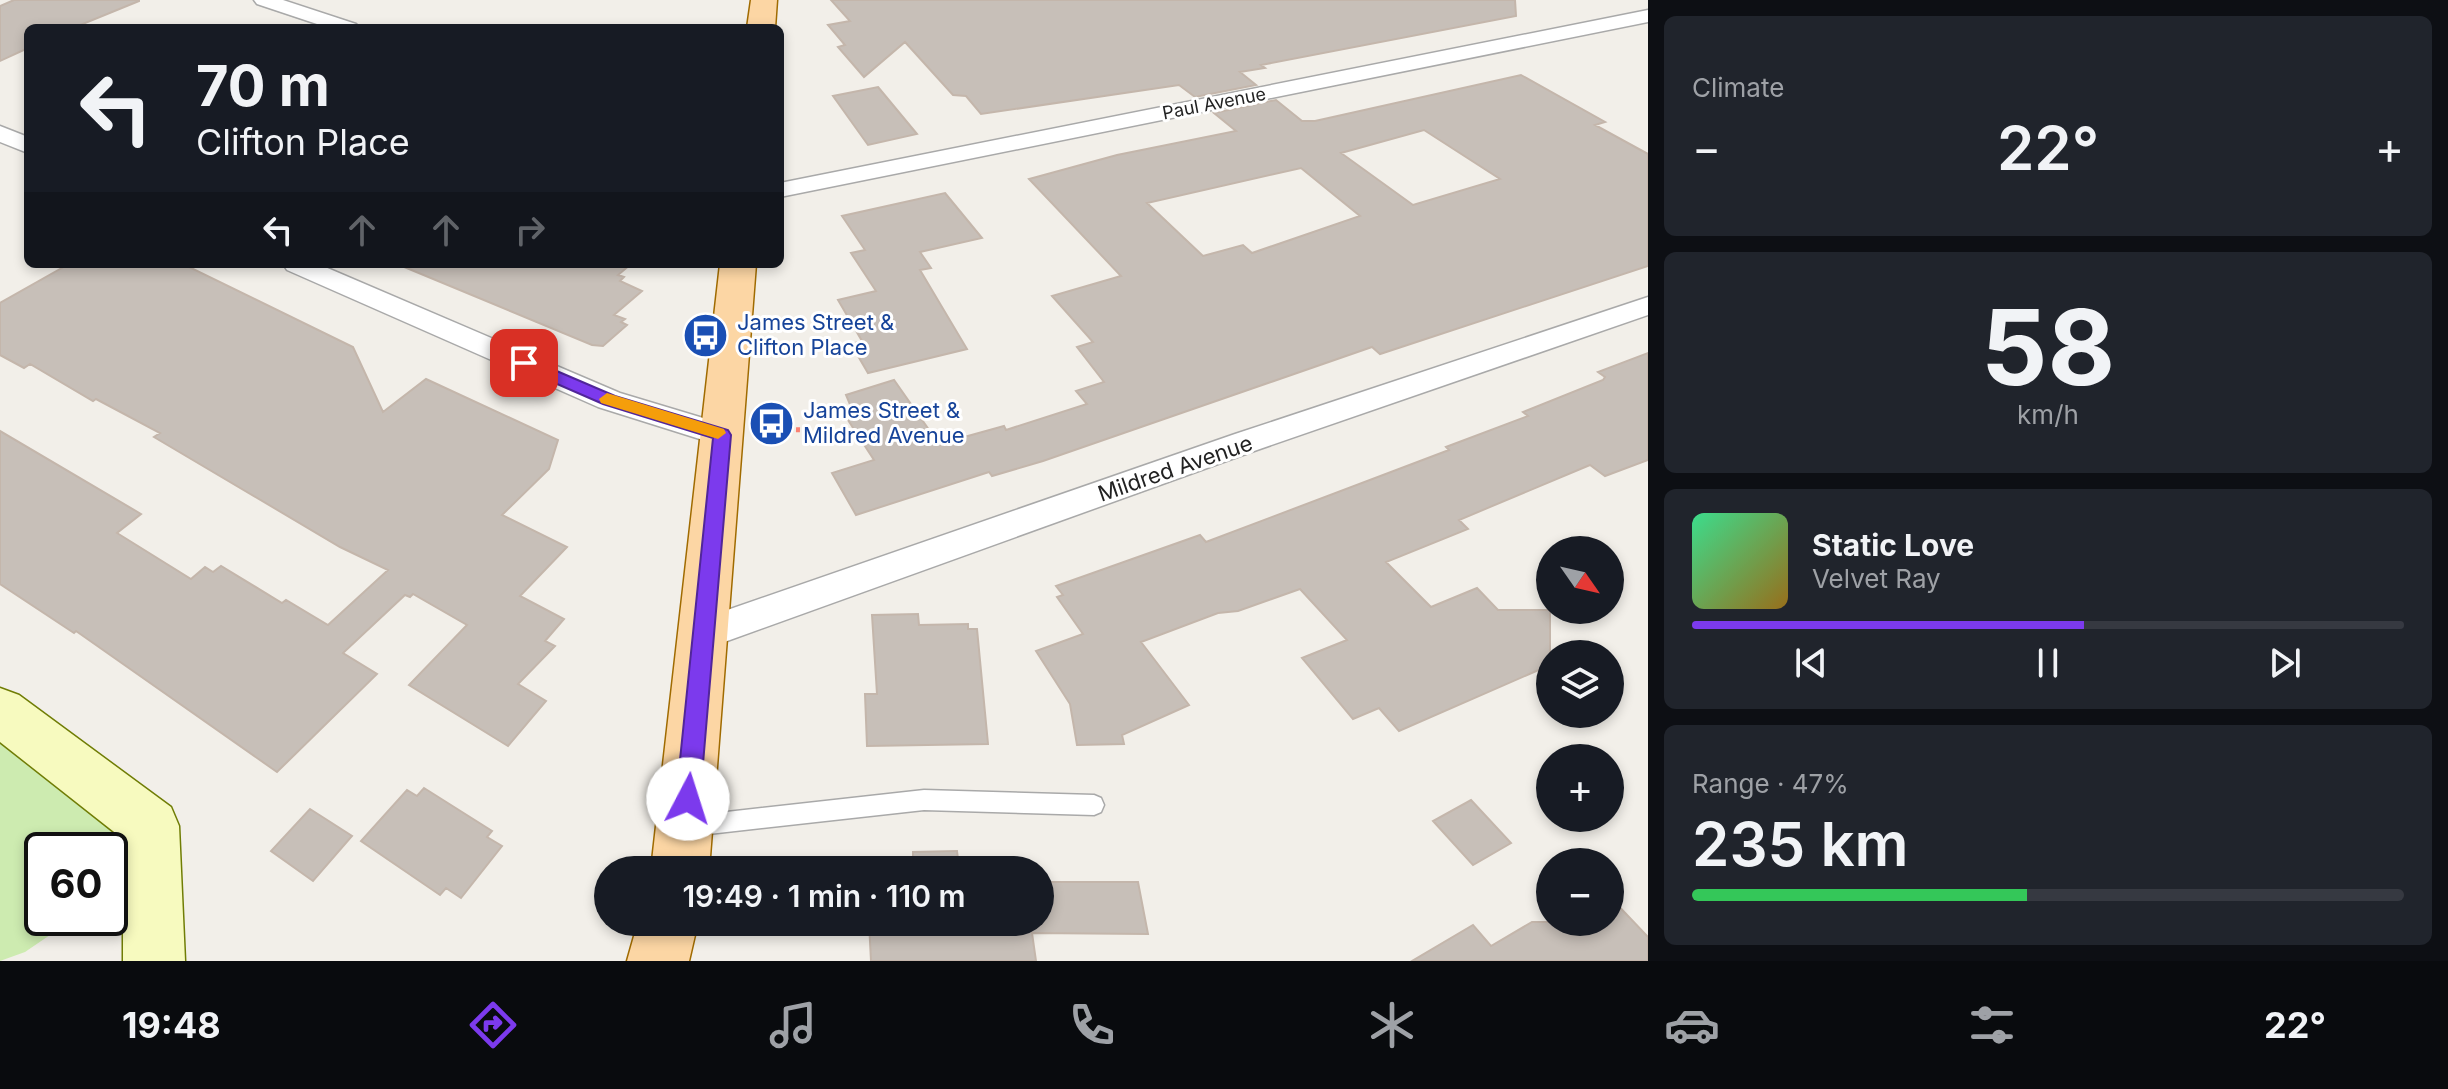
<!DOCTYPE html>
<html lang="en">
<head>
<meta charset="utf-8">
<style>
  :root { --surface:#171b24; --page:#20242c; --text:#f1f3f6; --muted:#9ea1a6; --line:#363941; --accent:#7c3aed }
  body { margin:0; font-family:Inter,sans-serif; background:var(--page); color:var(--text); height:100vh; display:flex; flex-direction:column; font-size:30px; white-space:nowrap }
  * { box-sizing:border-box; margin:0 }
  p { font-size:26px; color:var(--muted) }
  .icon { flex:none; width:44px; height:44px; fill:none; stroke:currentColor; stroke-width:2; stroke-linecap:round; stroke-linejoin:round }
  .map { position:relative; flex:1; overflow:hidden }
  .side { display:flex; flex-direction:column; gap:16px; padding:16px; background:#0d0f14; width:800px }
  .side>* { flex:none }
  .top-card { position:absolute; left:24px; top:24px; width:760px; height:244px; border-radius:12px; box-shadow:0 4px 12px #0003; background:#171b24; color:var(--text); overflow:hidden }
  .needle { width:52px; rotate:124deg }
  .buttons { position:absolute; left:1536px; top:536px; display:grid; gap:16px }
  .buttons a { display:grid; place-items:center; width:88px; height:88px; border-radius:50%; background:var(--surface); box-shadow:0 4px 12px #0003; font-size:40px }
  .speed { position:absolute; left:24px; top:832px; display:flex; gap:16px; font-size:40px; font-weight:700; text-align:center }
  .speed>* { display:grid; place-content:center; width:104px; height:104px; border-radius:50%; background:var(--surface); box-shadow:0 4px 12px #0003; line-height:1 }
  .speed .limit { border:4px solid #111; border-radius:12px; background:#fff; color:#111 }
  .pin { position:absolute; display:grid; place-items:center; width:68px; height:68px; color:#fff; margin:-34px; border-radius:16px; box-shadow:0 4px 12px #0006 }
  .me { position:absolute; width:88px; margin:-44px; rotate:5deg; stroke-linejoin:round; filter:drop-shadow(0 0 6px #0008) }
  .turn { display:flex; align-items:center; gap:28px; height:168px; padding:0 40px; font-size:36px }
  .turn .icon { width:104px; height:104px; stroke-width:2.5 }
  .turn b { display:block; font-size:56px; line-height:68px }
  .lanes { display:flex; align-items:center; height:76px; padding:0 40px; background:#0003; justify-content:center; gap:40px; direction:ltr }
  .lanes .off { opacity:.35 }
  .big { font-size:60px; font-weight:600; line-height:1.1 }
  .side .card { flex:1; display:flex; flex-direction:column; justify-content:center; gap:12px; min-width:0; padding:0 28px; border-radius:12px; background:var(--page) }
  .side .dial { align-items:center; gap:0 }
  .dial b { font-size:104px; line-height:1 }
  .song { display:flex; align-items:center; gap:24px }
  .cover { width:96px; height:96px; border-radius:12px; background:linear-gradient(135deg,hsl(150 70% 55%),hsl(40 70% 35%)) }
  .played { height:8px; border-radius:4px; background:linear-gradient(90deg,var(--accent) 55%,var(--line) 55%) }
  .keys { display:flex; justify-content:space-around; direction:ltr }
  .heat { display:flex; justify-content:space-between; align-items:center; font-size:44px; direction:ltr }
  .charge { height:12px; border-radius:6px; background:linear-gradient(90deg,#34c759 47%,var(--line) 0) }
  .trip { position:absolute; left:594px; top:856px; width:460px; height:80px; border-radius:40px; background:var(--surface); box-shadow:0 4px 12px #0003; font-weight:600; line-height:80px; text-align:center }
  .dock { display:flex; height:128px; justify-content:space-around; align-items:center; background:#090b0e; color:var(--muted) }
  .dock .icon { width:56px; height:56px }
  .dock .current { color:var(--accent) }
  .dock b { font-size:36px; color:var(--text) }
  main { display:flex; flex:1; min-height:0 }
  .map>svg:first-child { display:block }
  .grass { fill:#cdebb0 }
  .building { fill:#c7bfb8; stroke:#c4b6ab; stroke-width:2; fill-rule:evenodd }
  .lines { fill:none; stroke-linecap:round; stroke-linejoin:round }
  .lane-casing { stroke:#a9a9a9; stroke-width:3 }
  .street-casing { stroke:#a9a9a9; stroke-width:3 }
  .secondary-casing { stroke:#707d05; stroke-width:3 }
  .primary-casing { stroke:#a06b00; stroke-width:3 }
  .path { stroke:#fa8072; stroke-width:5; stroke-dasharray:4 4; stroke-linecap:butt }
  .lane { fill:#fff; fill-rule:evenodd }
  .street { fill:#fff; fill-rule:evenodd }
  .secondary { fill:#f7fabf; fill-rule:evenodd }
  .primary { fill:#fcd6a4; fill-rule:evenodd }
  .route { fill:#7c3aed; stroke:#51269a; stroke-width:2 }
  .slow { fill:#f59e0b }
  .labels { text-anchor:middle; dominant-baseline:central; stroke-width:6; stroke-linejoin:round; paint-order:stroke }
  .far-street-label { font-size:18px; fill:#222; stroke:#fff }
  .transit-label { font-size:22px; fill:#164399; stroke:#fff; text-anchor:start }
  .street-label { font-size:22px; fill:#222; stroke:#fff }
</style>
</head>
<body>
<main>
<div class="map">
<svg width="1648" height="961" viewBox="0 0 1648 961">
  <rect width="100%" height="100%" fill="#f2efe9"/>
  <path class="grass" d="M0 740 111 824 117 847 110 874V850H42V918H75L25 952 0 961Z"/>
  <path class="building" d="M14 0H139V1L73 28H28V48L0 61V6Z
    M831 0H1515L1516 16 1261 65 1265 68 1240 72 1256 85 1195 97 1179 85 981 114 966 96 953 95 905 42 864 77 838 47 845 45 828 25 850 21Z
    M1521 75 1605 122 1595 125 1648 154V266L1380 354 1372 347 1043 461 992 476 989 472 856 515 832 473 874 460 846 417 854 414 846 395 894 380 939 444 1004 426 1006 430 1087 404 1076 391 1104 382 1077 347 1093 342 1052 296 1121 276 1029 179 1117 155 1236 131 1214 113 1276 100 1302 121H1315ZM1424 130 1500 179 1413 205 1341 153ZM1301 168 1360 216 1252 253 1243 245 1203 256 1147 203Z
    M878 87 917 134 868 145 833 96Z
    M945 193 982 238 920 252 931 268 920 270 967 349 868 373 851 344 862 341 838 300 876 291 851 253 865 250 842 216Z
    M69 264H183L353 347 383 412 426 379 558 440 549 469 502 515 567 547 520 596 564 619 545 641 555 646 518 684 546 701 508 746 409 685 467 625 413 594 410 597 405 595 343 653 377 674 277 772 76 631 74 633 0 584V431L141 514 117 533 191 579 205 567 213 572 221 566 282 603 286 600 328 625 388 570 340 547 154 437 160 433 96 399 93 401 30 364 24 368 0 355V303Z
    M397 264H631L618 275 624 277 620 281 642 291 614 315 625 319 621 322 627 325 603 346 592 345Z
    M1648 353V460L1605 476 1590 465 1459 520 1468 529 1386 562 1431 607 1477 588 1498 610H1550V665L1399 731 1379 708 1353 719 1302 658 1347 640 1300 589 1238 611 1218 613 1141 642 1189 705 1122 735 1124 744 1077 745 1070 704 1036 651 1083 634 1057 597 1063 595 1056 586 1200 535 1206 542 1449 450 1446 447 1528 416 1523 412 1603 380 1605 377 1598 372Z
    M918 614 919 625 968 624V629H977L988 744 867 746 865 694H877L872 615Z
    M424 788 492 831 487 837 502 846 461 898 446 888 440 895 361 841 407 790 417 796Z
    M1471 800 1511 843 1473 865 1433 821Z
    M310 809 352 836 313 881 271 851Z
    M957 851 958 859H1014L1015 870H868L867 861 913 858V852Z
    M1040 882H1138L1148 934 1032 933 1036 961H871L869 922H1040Z
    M1610 897 1648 937V961H1412L1473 925 1491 946 1532 922H1610Z"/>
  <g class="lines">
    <defs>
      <path id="lane" d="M924 790 1094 795 1101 798 1104 805 1101 812 1094 815 924 810 691 836 684 833 681 826 684 819 691 816Z"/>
      <path id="street" d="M254 0H283L356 24 359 28H329L257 4Z
        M1648 10V22L780 197V183Z
        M0 126 28 137V153L0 142Z
        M283 264H318L620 393 733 427 737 435 733 443 722 446 598 407 287 270Z
        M1648 297V315L1257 450 716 645 703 649 690 645 685 634 690 623 1235 434Z"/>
      <path id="secondary" d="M0 688 19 695 171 807 179 826 185 961H123V839L0 742Z"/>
      <path id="primary" d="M751 0H777L775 28H747Z
        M720 264H756L709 870H651Z
        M638 922H698L689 961H627Z"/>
    </defs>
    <use href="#lane" class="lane-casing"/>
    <use href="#street" class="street-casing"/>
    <use href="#secondary" class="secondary-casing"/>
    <use href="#primary" class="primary-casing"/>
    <path class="path" d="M772 429 806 430"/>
    <use href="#lane" class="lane"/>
    <use href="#street" class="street"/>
    <use href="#secondary" class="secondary"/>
    <use href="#primary" class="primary"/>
  </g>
  <path class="route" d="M524 357 615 396 728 430 731 435 700 799 696 807 688 810 680 807 676 799 713 438 603 404 518 367 516 363Z"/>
  <path class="slow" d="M607 393 724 429 726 433 718 439 601 403 599 399Z"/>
  <defs>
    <symbol id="bus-disc" viewBox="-11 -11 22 22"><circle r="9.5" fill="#1a4fb4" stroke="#fff"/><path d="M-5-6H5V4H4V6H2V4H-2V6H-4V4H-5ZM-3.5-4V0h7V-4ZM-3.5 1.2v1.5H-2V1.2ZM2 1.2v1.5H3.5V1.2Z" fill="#fff"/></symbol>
  </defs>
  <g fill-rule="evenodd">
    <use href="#bus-disc" x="680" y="310" width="51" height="51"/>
    <use href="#bus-disc" x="746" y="398" width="51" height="51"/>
  </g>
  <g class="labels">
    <g class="far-street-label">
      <text transform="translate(1214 103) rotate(-11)">Paul Avenue</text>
    </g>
    <g class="transit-label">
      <text x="737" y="322">James Street &amp;<tspan x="737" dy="25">Clifton Place</tspan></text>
      <text x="803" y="410">James Street &amp;<tspan x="803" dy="25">Mildred Avenue</tspan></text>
    </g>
    <g class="street-label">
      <text transform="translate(1175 468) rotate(-19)">Mildred Avenue</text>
    </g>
  </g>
</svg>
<div class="buttons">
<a><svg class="needle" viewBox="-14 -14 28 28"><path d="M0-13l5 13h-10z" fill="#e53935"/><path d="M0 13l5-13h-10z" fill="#9ea1a6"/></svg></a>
<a><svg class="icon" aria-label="layers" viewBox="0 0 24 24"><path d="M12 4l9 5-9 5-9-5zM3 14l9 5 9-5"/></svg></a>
<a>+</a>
<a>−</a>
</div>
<div class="speed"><div class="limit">60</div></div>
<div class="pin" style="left:524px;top:363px;background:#d93025"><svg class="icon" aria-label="arrive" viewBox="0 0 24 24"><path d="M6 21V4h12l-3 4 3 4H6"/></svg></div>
<svg class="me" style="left:688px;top:799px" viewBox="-20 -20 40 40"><circle r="19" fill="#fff"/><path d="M0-13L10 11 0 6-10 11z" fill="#7c3aed"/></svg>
<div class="trip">19:49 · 1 min · 110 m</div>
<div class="top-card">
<div class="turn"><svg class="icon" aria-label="left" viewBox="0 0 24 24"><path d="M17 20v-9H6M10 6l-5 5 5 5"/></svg><div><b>70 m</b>Clifton Place</div></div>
<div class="lanes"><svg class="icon" aria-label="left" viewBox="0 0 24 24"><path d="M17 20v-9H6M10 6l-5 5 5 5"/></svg><svg class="icon off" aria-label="ahead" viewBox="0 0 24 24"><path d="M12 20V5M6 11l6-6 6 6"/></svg><svg class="icon off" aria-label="ahead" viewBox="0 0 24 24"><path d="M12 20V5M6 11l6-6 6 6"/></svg><svg class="icon off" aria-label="right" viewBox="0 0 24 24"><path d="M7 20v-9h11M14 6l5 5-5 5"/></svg></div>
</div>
</div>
<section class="side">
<div class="card"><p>Climate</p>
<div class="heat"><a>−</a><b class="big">22°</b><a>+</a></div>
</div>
<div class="card dial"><b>58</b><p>km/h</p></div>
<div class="card">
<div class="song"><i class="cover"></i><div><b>Static Love</b><p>Velvet Ray</p></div></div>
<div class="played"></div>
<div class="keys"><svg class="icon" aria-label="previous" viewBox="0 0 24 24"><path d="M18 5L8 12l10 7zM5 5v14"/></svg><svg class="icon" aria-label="pause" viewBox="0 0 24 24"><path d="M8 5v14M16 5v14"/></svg><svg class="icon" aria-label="next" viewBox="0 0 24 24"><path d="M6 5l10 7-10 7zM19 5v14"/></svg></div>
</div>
<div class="card"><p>Range · 47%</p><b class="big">235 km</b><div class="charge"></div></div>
</section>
</main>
<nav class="dock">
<b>19:48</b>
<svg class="icon current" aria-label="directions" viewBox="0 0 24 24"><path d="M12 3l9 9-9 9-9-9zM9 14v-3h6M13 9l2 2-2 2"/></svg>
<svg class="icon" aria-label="music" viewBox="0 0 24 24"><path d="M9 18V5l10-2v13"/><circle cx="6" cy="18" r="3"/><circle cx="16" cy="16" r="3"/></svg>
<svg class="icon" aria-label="phone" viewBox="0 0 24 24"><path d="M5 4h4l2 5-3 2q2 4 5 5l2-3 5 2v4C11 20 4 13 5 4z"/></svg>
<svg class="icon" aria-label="climate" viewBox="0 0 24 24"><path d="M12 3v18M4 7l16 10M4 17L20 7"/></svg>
<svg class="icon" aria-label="car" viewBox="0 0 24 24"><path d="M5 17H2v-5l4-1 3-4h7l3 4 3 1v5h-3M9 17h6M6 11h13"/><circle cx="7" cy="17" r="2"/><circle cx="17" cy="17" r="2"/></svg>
<svg class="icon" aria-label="filters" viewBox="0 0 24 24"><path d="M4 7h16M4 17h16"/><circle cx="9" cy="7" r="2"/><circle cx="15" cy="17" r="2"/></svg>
<b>22°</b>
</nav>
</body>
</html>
